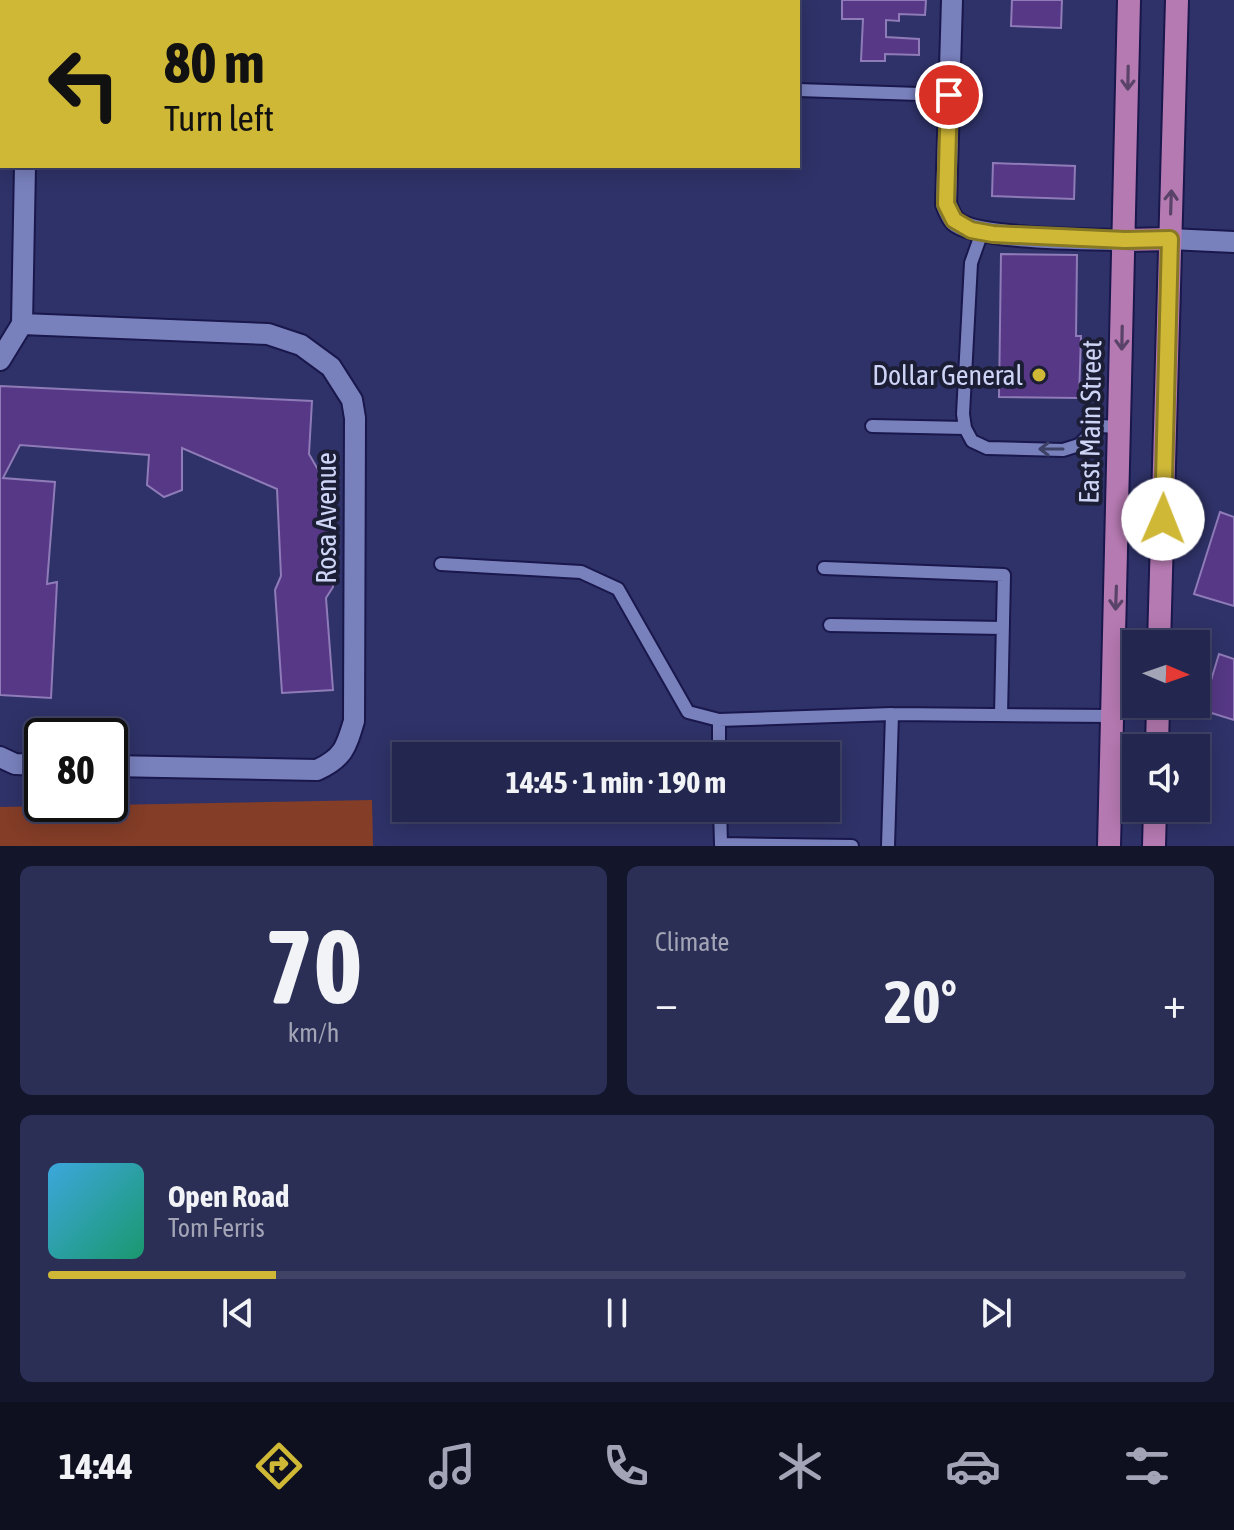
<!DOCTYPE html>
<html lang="en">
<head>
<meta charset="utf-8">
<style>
  :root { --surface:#23264e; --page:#2b2e55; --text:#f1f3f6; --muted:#a3a5b6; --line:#404366; --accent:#d0b837 }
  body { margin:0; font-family:"Asap Condensed",sans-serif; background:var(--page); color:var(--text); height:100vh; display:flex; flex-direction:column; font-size:30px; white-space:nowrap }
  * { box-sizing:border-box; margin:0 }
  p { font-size:26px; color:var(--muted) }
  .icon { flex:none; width:44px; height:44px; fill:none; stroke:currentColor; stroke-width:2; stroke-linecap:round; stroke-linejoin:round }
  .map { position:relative; height:846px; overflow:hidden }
  .side { display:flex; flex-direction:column; gap:20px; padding:20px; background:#13152b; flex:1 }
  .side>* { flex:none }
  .top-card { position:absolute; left:0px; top:0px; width:800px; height:168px; box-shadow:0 4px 20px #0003,0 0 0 2px var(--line); background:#d0b837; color:#111; overflow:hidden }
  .needle { width:52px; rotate:92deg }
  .fabs { position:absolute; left:1122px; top:630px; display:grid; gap:16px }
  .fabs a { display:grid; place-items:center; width:88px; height:88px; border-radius:0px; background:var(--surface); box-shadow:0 4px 20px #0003,0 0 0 2px var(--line); font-size:40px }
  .speed { position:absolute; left:24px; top:718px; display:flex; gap:16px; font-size:40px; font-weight:700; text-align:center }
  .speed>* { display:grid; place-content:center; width:104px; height:104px; border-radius:50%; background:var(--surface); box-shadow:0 4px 20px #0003,0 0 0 2px var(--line); line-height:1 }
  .speed .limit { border:4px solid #111; border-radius:12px; background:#fff; color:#111 }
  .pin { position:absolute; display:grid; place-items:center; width:68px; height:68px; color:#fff; margin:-34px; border:4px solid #fff; border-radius:50%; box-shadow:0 2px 8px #0007 }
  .me { position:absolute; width:88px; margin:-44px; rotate:1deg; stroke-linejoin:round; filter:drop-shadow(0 0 6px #0008) }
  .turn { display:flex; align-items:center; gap:28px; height:168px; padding:0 32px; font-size:36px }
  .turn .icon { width:104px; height:104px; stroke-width:2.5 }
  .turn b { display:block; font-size:56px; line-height:68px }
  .big { font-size:60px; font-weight:700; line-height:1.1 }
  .side .widget { flex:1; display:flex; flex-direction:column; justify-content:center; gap:12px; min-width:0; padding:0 28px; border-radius:12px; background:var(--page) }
  .side .dial { align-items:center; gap:0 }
  .dial b { font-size:104px; line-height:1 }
  .song { display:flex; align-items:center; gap:24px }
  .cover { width:96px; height:96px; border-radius:12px; background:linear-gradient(135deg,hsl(200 70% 55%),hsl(160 70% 35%)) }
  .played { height:8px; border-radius:4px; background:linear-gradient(90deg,var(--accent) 20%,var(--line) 20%) }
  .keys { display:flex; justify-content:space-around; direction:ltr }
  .heat { display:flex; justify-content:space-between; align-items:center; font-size:44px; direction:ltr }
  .side .tiles { flex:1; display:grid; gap:20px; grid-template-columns:1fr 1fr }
  .widget:last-child { grid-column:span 2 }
  .trip { position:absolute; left:392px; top:742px; width:448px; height:80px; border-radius:0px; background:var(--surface); box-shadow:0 4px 20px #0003,0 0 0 2px var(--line); font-weight:700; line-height:80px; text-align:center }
  .menu { display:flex; height:128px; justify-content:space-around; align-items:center; background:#0e0f1f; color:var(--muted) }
  .menu .icon { width:56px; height:56px }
  .menu .current { color:var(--accent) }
  .menu b { font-size:36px; color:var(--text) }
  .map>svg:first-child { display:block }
  .green { fill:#843d27 }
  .building { fill:#563886; stroke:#8e7bb7; stroke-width:2 }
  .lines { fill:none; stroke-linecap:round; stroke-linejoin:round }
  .service-casing { stroke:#19174b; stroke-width:16 }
  .minor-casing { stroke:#19174b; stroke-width:24 }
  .trunk-casing { stroke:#19174b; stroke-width:26 }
  .service { stroke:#7981bd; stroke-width:12 }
  .minor { stroke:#7981bd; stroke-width:20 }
  .trunk { stroke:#b67ab2; stroke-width:22 }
  .oneway { stroke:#5a4368 }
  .oneway2 { stroke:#3d4165 }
  .route-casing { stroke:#877824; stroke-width:20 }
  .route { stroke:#d0b837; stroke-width:14 }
  .poi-dot { fill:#d0b837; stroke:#1c1e36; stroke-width:3 }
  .labels { text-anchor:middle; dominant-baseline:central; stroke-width:8; stroke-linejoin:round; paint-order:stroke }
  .poi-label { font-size:28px; fill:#ced4f5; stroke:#1c1e36; text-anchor:end }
  .street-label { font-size:28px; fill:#ced4f5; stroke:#1c1e36 }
</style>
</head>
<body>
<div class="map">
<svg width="1234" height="846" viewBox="0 0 1234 846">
  <rect width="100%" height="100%" fill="#2f3268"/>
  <path class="green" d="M372 800 373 846H0V807Z"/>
  <path class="building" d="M842 0H926L925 15 899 14V21L886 20V37L919 39V55L885 54V61H861L863 19H842Z
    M1012 0H1062L1061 28 1011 26Z
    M993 163 1075 166 1074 199 992 196Z
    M1001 254 1077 255 1076 336H1081L1079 398 999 397Z
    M0 386 312 401 309 454 328 487 333 587 326 598 333 690 282 693 275 590 281 576 277 489 182 448V490L164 497 147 485 149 455 20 445 3 478 55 482 47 584 57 582 51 698 0 695Z
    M1220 512 1234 517V606L1194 594Z
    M1219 654 1234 659V720L1202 710Z"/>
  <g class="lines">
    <defs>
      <path id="service" d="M798 90 949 95
        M982 232 971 263 963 414 965 428 972 441 987 448 1063 450 1079 445 1098 426 1120 427
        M872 426 965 428
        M441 564 581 572 618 589 688 712 719 720 892 714 1112 716
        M824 568 1004 575 1001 715
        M830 625 1003 628
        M719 720V756
        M720 808 721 844 852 846
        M888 846 892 714"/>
      <path id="minor" d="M952 0 946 204C948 209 951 217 955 221 975 240 1092 239 1125 240
        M491 2V0
        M0 121 2 123
        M1170 239 1234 242
        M22 324 268 334 301 345 331 367 352 400 355 418 354 721C346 748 343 758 317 770L110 766
        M0 360 22 324 25 166
        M0 757 15 764 42 765"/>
      <path id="trunk" d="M1125 240 1170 239
        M1159 644 1177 0
        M1157 748 1158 704
        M1109 846 1129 0
        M1154 846 1155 808"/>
    </defs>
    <use href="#service" class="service-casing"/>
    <use href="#minor" class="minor-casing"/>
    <use href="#trunk" class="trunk-casing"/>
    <use href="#service" class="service"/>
    <use href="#minor" class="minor"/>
    <use href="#trunk" class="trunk"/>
  </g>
  <defs><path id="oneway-shaft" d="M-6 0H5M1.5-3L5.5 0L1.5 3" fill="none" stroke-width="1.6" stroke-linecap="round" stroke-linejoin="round" transform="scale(2)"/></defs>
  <g class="oneway">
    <use href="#oneway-shaft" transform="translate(1128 78) rotate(91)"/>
    <use href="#oneway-shaft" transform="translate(1171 202) rotate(-88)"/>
    <use href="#oneway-shaft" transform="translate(1122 338) rotate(91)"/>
    <use href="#oneway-shaft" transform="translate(1116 598) rotate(92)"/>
  </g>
  <use class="oneway2" href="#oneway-shaft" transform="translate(1051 449) rotate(-180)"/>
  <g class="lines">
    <defs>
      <path id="route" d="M949 95 946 204 954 220 971 230 993 234 1125 240 1170 239 1163 519"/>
    </defs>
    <use href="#route" class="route-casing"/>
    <use href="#route" class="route"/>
  </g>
  <circle class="poi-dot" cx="1039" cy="375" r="8"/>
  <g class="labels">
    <g class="poi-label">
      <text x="1023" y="375">Dollar General</text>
    </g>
    <g class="street-label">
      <text transform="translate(1090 422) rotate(-89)">East Main Street</text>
      <text transform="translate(326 518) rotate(-90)">Rosa Avenue</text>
    </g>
  </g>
</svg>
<div class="fabs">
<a><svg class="needle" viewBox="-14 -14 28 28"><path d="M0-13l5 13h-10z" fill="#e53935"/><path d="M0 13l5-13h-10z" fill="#a3a5b6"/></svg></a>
<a><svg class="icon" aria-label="sound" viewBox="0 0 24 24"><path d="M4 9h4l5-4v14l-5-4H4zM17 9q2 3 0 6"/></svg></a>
</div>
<div class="speed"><div class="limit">80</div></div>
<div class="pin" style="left:949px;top:95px;background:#d93025"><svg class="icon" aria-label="arrive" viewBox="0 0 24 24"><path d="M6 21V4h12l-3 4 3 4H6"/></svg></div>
<svg class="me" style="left:1163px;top:519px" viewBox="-20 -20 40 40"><circle r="19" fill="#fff"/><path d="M0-13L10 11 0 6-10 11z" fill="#d0b837"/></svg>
<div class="trip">14:45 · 1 min · 190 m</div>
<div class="top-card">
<div class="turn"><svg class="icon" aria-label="left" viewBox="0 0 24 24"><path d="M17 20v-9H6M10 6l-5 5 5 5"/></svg><div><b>80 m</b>Turn left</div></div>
</div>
</div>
<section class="side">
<div class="tiles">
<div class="widget dial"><b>70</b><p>km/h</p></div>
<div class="widget"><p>Climate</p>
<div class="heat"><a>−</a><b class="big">20°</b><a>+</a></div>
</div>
<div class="widget">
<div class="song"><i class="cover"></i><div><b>Open Road</b><p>Tom Ferris</p></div></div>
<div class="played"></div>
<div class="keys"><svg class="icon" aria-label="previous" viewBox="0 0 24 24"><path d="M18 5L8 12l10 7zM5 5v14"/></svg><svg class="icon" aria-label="pause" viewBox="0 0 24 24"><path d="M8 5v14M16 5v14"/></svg><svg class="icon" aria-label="next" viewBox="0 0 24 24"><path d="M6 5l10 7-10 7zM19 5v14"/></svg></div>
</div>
</div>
</section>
<nav class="menu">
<b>14:44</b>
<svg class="icon current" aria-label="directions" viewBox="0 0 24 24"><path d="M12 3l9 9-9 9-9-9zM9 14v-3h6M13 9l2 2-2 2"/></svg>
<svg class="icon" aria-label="music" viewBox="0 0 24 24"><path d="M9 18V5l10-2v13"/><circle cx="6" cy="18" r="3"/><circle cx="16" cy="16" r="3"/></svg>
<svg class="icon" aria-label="phone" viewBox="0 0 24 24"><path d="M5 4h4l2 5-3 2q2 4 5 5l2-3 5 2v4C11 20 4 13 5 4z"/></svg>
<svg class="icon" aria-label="climate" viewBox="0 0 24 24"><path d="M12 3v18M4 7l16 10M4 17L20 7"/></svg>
<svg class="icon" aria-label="car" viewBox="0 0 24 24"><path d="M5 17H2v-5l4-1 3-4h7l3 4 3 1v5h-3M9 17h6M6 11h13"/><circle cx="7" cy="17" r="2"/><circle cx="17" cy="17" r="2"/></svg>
<svg class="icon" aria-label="filters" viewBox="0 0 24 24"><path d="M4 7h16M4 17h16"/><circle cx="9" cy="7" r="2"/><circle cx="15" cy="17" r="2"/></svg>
</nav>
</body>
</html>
